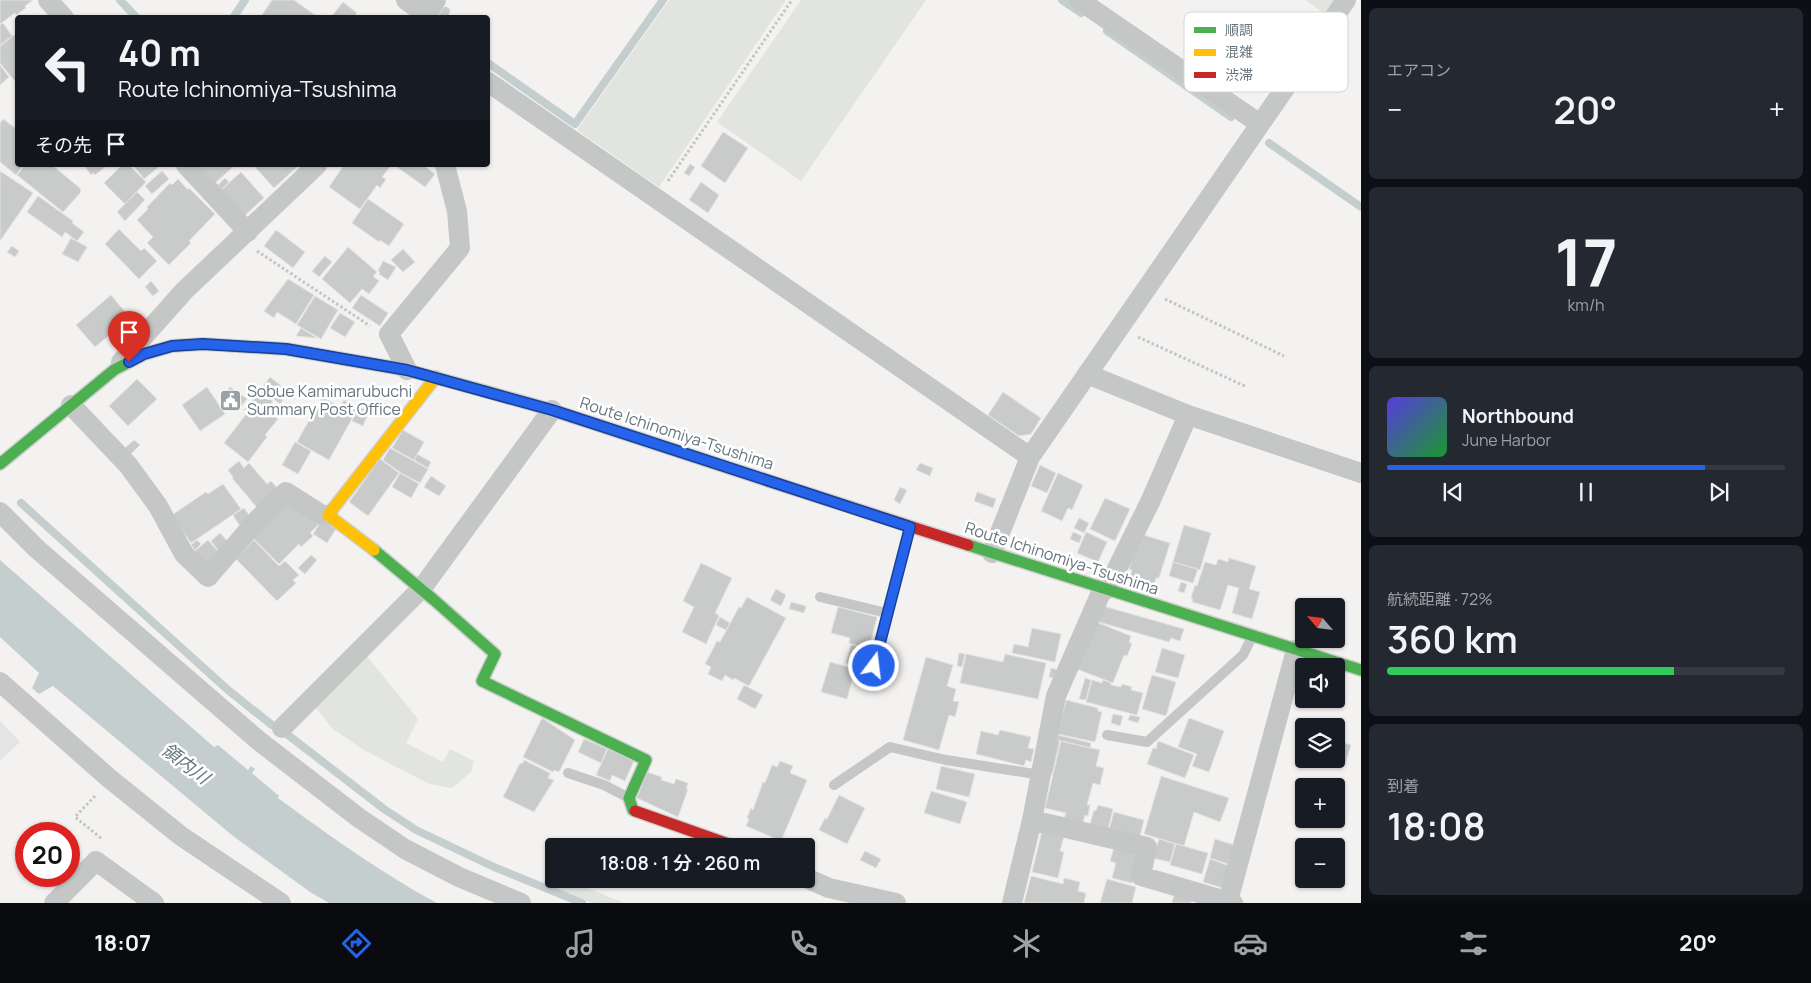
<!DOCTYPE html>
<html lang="ja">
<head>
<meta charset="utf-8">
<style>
  :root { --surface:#171b24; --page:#242831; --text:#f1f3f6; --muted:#9ea1a6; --line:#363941; --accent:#2563eb }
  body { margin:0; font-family:Manrope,"Noto Sans JP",sans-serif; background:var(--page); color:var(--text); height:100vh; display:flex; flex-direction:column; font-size:19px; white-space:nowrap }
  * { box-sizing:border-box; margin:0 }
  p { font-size:16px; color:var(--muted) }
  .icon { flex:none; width:28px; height:28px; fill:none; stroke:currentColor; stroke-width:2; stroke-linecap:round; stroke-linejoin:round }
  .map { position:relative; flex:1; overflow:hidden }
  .details { display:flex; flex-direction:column; gap:8px; padding:8px; background:#0d0f14; width:450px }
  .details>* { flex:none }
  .guide { position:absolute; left:15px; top:15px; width:475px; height:152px; border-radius:5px; box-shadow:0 1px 4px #0004; background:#171b24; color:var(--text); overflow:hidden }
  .needle { width:32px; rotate:298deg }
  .buttons { position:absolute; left:1295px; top:598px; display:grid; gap:10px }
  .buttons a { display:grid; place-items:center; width:50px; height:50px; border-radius:5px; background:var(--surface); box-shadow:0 1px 4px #0004; font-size:25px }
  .speed { position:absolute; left:15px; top:822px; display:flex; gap:10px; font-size:25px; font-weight:700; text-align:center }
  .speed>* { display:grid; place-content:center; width:65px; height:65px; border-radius:50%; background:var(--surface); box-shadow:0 1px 4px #0004; line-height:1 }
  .speed .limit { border:8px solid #d22; background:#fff; color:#111 }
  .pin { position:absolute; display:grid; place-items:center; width:42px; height:42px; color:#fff; margin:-51px -21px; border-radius:50% 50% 50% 0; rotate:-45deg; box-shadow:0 0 5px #0007 }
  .pin .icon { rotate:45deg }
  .me { position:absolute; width:55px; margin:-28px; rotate:15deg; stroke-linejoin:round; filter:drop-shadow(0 0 4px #0008) }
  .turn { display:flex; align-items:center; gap:18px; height:105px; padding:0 20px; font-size:22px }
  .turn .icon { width:65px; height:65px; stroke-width:2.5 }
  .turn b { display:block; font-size:35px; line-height:42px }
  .then { display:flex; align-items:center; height:48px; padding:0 20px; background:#0003; gap:10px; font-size:19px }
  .big { font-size:38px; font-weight:600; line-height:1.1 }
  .details .card { flex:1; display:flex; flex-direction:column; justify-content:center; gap:8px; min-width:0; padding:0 18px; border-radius:8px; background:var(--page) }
  .details .dial { align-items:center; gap:0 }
  .dial b { font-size:65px; line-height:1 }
  .song { display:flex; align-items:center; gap:15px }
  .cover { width:60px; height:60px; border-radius:8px; background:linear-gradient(135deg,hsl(250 70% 55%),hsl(130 70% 35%)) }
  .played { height:5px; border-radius:2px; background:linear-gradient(90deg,var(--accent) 80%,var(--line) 80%) }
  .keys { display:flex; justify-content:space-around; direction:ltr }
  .heat { display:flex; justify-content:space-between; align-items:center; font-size:28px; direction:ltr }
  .charge { height:8px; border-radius:4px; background:linear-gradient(90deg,#34c759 72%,var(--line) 0) }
  .trip { position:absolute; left:545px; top:838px; width:270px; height:50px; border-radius:5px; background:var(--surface); box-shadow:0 1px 4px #0004; font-weight:600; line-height:50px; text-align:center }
  .tabs { display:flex; height:80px; justify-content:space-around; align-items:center; background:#090b0e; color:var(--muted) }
  .tabs .icon { width:35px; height:35px }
  .tabs .active { color:var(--accent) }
  .tabs b { font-size:22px; color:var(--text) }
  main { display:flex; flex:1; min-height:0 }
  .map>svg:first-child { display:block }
  .built { fill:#e3e4e3 }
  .green { fill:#e1e4df }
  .water { fill:#c5cecf }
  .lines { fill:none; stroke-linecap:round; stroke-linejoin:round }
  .stream { stroke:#c5cecf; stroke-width:8 }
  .building { fill:#c9caca; stroke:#e2e2e1 }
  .fast-casing { stroke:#cfcfcf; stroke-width:14 }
  .slow-casing { stroke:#cfcfcf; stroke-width:14 }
  .jam-casing { stroke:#cfcfcf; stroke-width:14 }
  .path { stroke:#c3c4c4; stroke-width:3; stroke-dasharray:2.5 2.5; stroke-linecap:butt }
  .lane { stroke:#c5c6c6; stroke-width:10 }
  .street { stroke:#c5c6c6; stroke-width:20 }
  .fast { stroke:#4caf50; stroke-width:11 }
  .slow { stroke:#ffc107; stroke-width:11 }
  .jam { stroke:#c62828; stroke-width:11 }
  .route-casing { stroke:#184099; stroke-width:12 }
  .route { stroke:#2563eb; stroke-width:9 }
  .labels { text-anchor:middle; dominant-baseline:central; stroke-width:5; stroke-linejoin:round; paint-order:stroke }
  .poi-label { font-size:16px; fill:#66757d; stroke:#fff; text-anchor:start }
  .street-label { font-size:16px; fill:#66757d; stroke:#fff }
  .water-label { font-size:18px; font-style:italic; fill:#62777b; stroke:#fff }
  .key { fill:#fff; stroke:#d1d6d8; stroke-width:1 }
  .key-label { font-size:14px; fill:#66757d }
</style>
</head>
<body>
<main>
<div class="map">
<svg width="1361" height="903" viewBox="0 0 1361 903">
  <rect width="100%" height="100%" fill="#f3f2f1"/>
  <path class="built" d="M0 721 20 742 0 761Z"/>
  <path class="green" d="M669 0H786L659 187 577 130Z
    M801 0H926L801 181 717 122Z
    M1305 0H1335L1325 14Z
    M366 655 418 719 406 743 443 762 450 749 474 761 471 772 452 788 429 784 364 750 333 729 315 707Z
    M546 873 554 874V879H566L624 903H592L546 884 544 882Z"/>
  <path class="water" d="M0 560 214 747 218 745 248 770 251 766 255 769 252 773 279 796 278 798C330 836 381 873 437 903H329L310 892 233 836 53 686 39 694 32 688 39 673 0 637Z"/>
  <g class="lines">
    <path class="stream" d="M120 0 137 18
      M1062 0 1081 13
      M233 18 245 0
      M442 18 446 11
      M1107 31 1231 117
      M488 63 575 124 663 0
      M1269 143 1361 207
      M21 503 228 690 272 725
      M288 735 384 809 416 830 494 867 582 903"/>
  </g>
  <path class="building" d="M0 0H33L25 6 26 8 16 15 15 13 0 24Z
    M272 0H294L315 15 314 18H260Z
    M343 2 357 13 353 18H332L331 17Z
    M3 23 12 36 0 45V25Z
    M18 32V85L0 63V46Z
    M0 65 9 77 0 85Z
    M3 119 18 130V165H23L16 175 0 162V123Z
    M723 132 748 148 725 183 701 166Z
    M690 164 695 167 689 176 684 173Z
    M25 165H52L81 189 80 191 81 192 63 212 17 175Z
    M84 165H108L95 175 93 173 91 175Z
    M122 165H129L146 182 125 204 104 183Z
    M133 165H161L144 179Z
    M197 165H242L238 168 235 165 214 184Z
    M255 165H299L274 188 254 166Z
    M344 165H391L382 177 386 179 380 188 377 185 360 209 329 187Z
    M399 165H423L435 174 425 187 397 167Z
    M0 171 33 193 0 241Z
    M162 171 169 179 152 194 145 186Z
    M241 172 264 198 244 216 221 190Z
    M225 178 229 182 222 189 218 185Z
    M178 179 188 190 189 188 215 214 189 241 191 243 169 265 147 243 153 237 137 220 148 209 147 207 170 183 172 185Z
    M701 182 719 195 708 213 689 200Z
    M137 192 145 200 125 221 117 212Z
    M38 196 73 221 72 223 84 232 77 241 65 232 62 237 27 212Z
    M368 199 404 224 389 246 380 240 379 242 352 223Z
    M119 229 141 251 144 248 157 261 139 279 105 244Z
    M276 230 305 252 293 268 264 246Z
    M71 238 87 247 78 262 62 254Z
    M12 246 19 251 15 257 7 252Z
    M348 247 377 272 373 276 379 281 369 294 362 289 350 303 322 279Z
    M403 249 415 262 403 272 391 260Z
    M325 256 332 262 319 277 312 271Z
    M383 261 396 267 388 280 379 274 380 272 378 271Z
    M288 279 314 295 296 324 277 312 274 318 264 311Z
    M151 281 159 291 153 296 145 287Z
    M111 295 130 318 95 347 76 325Z
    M361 295 388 313 380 326 352 308Z
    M315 296 338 310 321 339 297 325Z
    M340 313 355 322 345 337 330 328Z
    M301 328 317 338 296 336Z
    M270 377 289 392 280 404 261 389Z
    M137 379 157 399 128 426 109 406Z
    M207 387 225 414 200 431 182 405Z
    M230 387 247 399 237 411 221 399Z
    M259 390 273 401 267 410 278 419 265 435 267 437 248 462 224 443 247 413 244 410Z
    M1003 392 1041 418 1031 434 1019 436 988 415Z
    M322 397 354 415 329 460 297 442Z
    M344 400 357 407 354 414 340 406Z
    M358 407 369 411 363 426 352 421Z
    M403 430 424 442 414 460 392 448Z
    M134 440 140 445 131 454 125 448Z
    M295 442 311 451 298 474 282 465Z
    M390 448 428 469 420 483 401 473 383 460Z
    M417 454 431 462 428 468 414 460Z
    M380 459 399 473 368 516 349 502Z
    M239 461 244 468 249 463 267 484 271 481 281 492 259 510 232 478 233 477 228 470Z
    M920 463 933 468 930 476 916 470Z
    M1040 465 1056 473 1047 493 1031 486Z
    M400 473 419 484 411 498 392 487Z
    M1058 473 1083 485 1072 510 1068 508 1062 521 1041 511Z
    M431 476 446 486 439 496 424 487Z
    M223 484 241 509 191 543 172 515 206 492 208 494Z
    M900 487 907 490 900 504 894 500Z
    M977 492 996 499 993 508 974 501Z
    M1105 498 1130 509 1115 541 1090 529Z
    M287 499 299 507 318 525 310 533 313 536 301 547 299 544 279 564 250 535Z
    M244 508 251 518 240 526 233 515Z
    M1079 518 1089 523 1084 533 1074 528Z
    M322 520 336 529 327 543 313 534Z
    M1184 525 1211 533 1200 570 1173 562Z
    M1073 532 1082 536 1079 543 1070 539Z
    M1086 532 1107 542 1098 562 1077 553Z
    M220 533 230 544 220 553 211 541Z
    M1140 534 1170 543 1159 578H1156L1153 589 1128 582 1132 570 1129 569Z
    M197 540 201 544 195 550 191 545Z
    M208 540 219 553 206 564 195 551Z
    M254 540 279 566 285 561 299 575 293 580 296 583 277 601 236 559Z
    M311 555 317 560 305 574 298 568Z
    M1229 558 1256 566 1249 589 1260 592 1252 619 1232 613 1239 588 1228 585 1220 610 1192 602 1193 599 1191 598 1195 585 1197 586 1205 562 1216 565 1218 559 1228 562Z
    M1173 562 1198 569 1193 583 1169 576Z
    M701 563 732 578 715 613 719 616 706 644 682 632 694 607 683 601Z
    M1181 582 1187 584 1184 593 1178 591Z
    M776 589 786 595 781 606 770 600Z
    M747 597 786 618 749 686 734 678 733 680 725 675 722 681 708 674 711 667 705 664 717 641 720 642 739 607 741 608Z
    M791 602 806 606 804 613 789 609Z
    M1103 606 1184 629 1180 641 1171 638 1169 642 1099 622Z
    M838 607 877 617 869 649 849 643 850 638 831 633Z
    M720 617 730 623 726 630 716 625Z
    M1096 622 1131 636 1129 642 1132 644 1127 656 1124 655 1113 683 1077 669Z
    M1032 628 1061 634 1055 662 1012 653 1014 644 1028 647Z
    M851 645 865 649 861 667 846 663Z
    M1162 648 1185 655 1178 678 1155 672Z
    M959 653 965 654 962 667 957 666Z
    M966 654 1003 662 1005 654 1046 663 1038 699 960 683Z
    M926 657 953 665 947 686 956 689 953 701 959 702 955 717 949 715 939 750 903 740Z
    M830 662 855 669 847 699 821 692Z
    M1051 668 1059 670 1057 679 1049 677Z
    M1152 675 1176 682 1166 716 1142 709Z
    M1085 678 1091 680 1086 700 1079 699Z
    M1092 680 1102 683 1103 680 1111 683V685L1121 687 1122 684 1132 687 1131 690 1143 693 1137 715 1086 702Z
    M744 685 763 695 755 709 737 699Z
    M1066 700 1098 708V711L1102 712 1095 742 1058 734Z
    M1113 714 1123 716 1120 726 1111 723Z
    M1130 715 1140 717 1138 723 1128 720Z
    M542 718 575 740 559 772 554 770 553 772 523 757Z
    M1189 718 1224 731 1209 772 1192 766 1197 754 1178 747Z
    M1000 730 1031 737 1028 748 1034 749 1031 762 1026 760 1024 766 976 754 981 731 998 735Z
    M1058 735 1091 743 1090 748 1057 740Z
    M584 739 607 749 601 763 578 752Z
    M1057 740 1060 741 1052 775 1049 774Z
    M1061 741 1100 750 1096 766 1104 768 1100 785 1093 783 1087 805H1090L1088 816 1085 815 1083 823 1064 818 1066 813 1045 808Z
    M1158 741 1194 755 1185 778 1147 764 1153 748 1156 749Z
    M1342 742 1351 745 1345 764 1336 760Z
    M608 749 634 761 625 781 612 775 610 781 596 775Z
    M524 760 550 773 548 778 554 780 534 812 503 797 520 763 522 764Z
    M780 761 793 766 790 773 807 780 781 841 746 826 749 819 747 818 751 808 753 810 763 782 765 783 772 765 777 767Z
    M941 766 975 774 969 797 936 789Z
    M647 772 662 777 661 780 674 784 676 779 688 783 686 789H688L678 817 637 798Z
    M1161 776 1229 798 1220 822 1194 812 1184 846 1144 834Z
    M931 791 967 802 960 824 924 813Z
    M839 795 865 808 847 844 819 830 825 818 827 819Z
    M1098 805 1113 809 1107 833 1089 828 1094 810 1096 811Z
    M1114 812 1144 820 1139 841 1108 833Z
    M1042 831 1064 836 1060 851 1064 852 1058 878 1032 872Z
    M1159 839 1175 844 1170 862 1153 858Z
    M1215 839 1234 845 1228 864 1210 858Z
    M1115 844 1140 850 1132 883 1112 878 1116 863 1110 861Z
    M1176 844 1208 853 1202 874 1170 865Z
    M865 851 881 859 876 868 860 860Z
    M1210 859 1230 866 1223 888 1203 882Z
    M1031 876 1063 884 1064 878 1080 882 1078 891 1086 893 1084 903H1024Z
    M1107 879 1136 887 1132 903H1100Z
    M1174 894 1192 899 1191 903H1172Z"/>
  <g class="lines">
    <defs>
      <path id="fast" d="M0 464 114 370 144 354 172 346 203 344 286 349 407 370 488 392
        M968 545 1361 670
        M374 550 434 600 495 654 482 681 646 760 629 798 633 810 635 811"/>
      <path id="slow" d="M488 392 552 410 769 481
        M374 550 328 515 436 377"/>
      <path id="jam" d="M769 481 968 545
        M635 811 734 846"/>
    </defs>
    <use href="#fast" class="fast-casing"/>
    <use href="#slow" class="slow-casing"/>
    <use href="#jam" class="jam-casing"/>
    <path class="path" d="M668 181 792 0
      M257 251 370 326
      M1165 299 1284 356
      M1138 337 1247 387
      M95 796 75 817 102 839"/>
    <path class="lane" d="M820 597 887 613
      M874 666 910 527
      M1107 735 1147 742 1243 655 1252 637
      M568 773 604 785 629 798
      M834 785 890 747 946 760 1041 775"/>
    <path class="street" d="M48 0 64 18
      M406 0 427 15
      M1079 0 1260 124
      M425 18 436 0
      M488 82 1030 457
      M186 165 248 232
      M121 362 184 291 317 165
      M407 370 389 334 460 248 457 211 445 165
      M1087 374 1188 415 1361 473
      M71 405 128 465 158 506 184 554 208 577 258 519 286 492 322 515H328
      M0 512 37 549 259 741 359 818 405 849 459 877 521 903
      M992 553 1030 457 1346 0
      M1107 589 1150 502 1188 415
      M0 682 110 779 181 836 281 903
      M282 728 422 588 552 410
      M1032 820 1147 847 1141 876 1233 903
      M806 878 829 888 896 903
      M1228 901 1296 650
      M54 903 96 861 154 903
      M1012 903 1032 820 1056 696 1103 588"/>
    <use href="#fast" class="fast"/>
    <use href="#slow" class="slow"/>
    <use href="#jam" class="jam"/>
  </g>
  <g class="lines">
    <defs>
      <path id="route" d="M129 362 144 354 172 346 203 344 286 349 407 370 552 410 910 527 874 666"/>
    </defs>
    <use href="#route" class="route-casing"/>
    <use href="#route" class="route"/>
  </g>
  <defs>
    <symbol id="civic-square" viewBox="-11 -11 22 22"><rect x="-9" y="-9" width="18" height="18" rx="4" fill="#97a1a6" stroke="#fff"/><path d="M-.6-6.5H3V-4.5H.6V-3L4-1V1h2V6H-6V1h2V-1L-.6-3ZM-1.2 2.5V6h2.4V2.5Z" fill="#fff"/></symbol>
  </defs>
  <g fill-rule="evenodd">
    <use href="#civic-square" x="218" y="388" width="25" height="25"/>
  </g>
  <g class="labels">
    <g class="poi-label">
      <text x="247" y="391">Sobue Kamimarubuchi<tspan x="247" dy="18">Summary Post Office</tspan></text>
    </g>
    <g class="street-label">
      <text transform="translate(677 433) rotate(18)">Route Ichinomiya-Tsushima</text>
      <text transform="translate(1062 558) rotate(18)">Route Ichinomiya-Tsushima</text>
    </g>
    <g class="water-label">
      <text transform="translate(186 763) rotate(37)">領内川</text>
    </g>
  </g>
  <rect x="1184" y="12" width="164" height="80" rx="8" class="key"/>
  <rect x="1194" y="27" width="22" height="6" fill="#4caf50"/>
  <rect x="1194" y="49" width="22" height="7" fill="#ffc107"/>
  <rect x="1194" y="72" width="22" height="6" fill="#c62828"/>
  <g class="key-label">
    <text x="1225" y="35">順調</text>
    <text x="1225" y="57">混雑</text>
    <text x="1225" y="80">渋滞</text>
  </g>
</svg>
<div class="buttons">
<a><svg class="needle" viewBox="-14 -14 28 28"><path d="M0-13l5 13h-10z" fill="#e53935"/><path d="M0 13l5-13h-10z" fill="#9ea1a6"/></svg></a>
<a><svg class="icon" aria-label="sound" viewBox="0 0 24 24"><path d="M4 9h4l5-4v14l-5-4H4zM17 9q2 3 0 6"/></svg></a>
<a><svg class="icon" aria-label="layers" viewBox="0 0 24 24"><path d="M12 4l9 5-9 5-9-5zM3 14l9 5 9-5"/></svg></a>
<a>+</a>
<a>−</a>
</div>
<div class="speed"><div class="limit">20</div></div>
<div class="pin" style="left:129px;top:362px;background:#d93025"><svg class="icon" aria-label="arrive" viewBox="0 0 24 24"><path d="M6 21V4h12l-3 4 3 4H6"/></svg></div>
<svg class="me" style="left:874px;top:666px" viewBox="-20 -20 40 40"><circle r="17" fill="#2563eb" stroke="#fff" stroke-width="3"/><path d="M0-11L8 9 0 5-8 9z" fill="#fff"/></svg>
<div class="trip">18:08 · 1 分 · 260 m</div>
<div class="guide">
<div class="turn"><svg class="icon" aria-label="left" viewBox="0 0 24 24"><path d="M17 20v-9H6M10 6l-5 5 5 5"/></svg><div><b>40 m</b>Route Ichinomiya-Tsushima</div></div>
<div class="then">その先<svg class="icon" aria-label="arrive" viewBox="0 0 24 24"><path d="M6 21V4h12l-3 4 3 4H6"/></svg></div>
</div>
</div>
<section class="details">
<div class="card"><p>エアコン</p>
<div class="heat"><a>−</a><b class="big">20°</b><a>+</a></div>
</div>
<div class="card dial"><b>17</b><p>km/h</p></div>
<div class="card">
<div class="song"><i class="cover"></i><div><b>Northbound</b><p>June Harbor</p></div></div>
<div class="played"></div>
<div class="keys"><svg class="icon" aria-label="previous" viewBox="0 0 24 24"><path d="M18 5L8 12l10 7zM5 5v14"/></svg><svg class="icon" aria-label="pause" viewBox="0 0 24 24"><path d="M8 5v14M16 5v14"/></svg><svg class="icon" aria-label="next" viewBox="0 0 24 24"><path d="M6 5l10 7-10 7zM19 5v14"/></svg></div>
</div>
<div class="card"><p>航続距離 · 72%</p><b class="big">360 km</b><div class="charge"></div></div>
<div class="card"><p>到着</p><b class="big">18:08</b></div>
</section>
</main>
<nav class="tabs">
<b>18:07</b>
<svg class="icon active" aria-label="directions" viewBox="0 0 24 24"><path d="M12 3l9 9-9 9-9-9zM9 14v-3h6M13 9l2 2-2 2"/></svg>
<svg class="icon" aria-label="music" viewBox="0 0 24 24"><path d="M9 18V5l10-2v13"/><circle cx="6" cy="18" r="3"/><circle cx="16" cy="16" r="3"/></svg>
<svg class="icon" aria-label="phone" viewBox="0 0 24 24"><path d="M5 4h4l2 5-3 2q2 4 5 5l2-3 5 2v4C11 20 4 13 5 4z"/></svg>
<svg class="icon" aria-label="climate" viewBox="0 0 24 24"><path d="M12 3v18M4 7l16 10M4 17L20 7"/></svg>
<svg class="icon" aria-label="car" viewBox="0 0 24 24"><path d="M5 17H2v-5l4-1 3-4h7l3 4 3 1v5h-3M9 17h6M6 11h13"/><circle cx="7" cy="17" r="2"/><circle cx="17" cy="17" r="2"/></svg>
<svg class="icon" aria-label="filters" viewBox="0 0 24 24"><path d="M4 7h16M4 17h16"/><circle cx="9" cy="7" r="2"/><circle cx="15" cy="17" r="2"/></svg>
<b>20°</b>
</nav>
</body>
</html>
